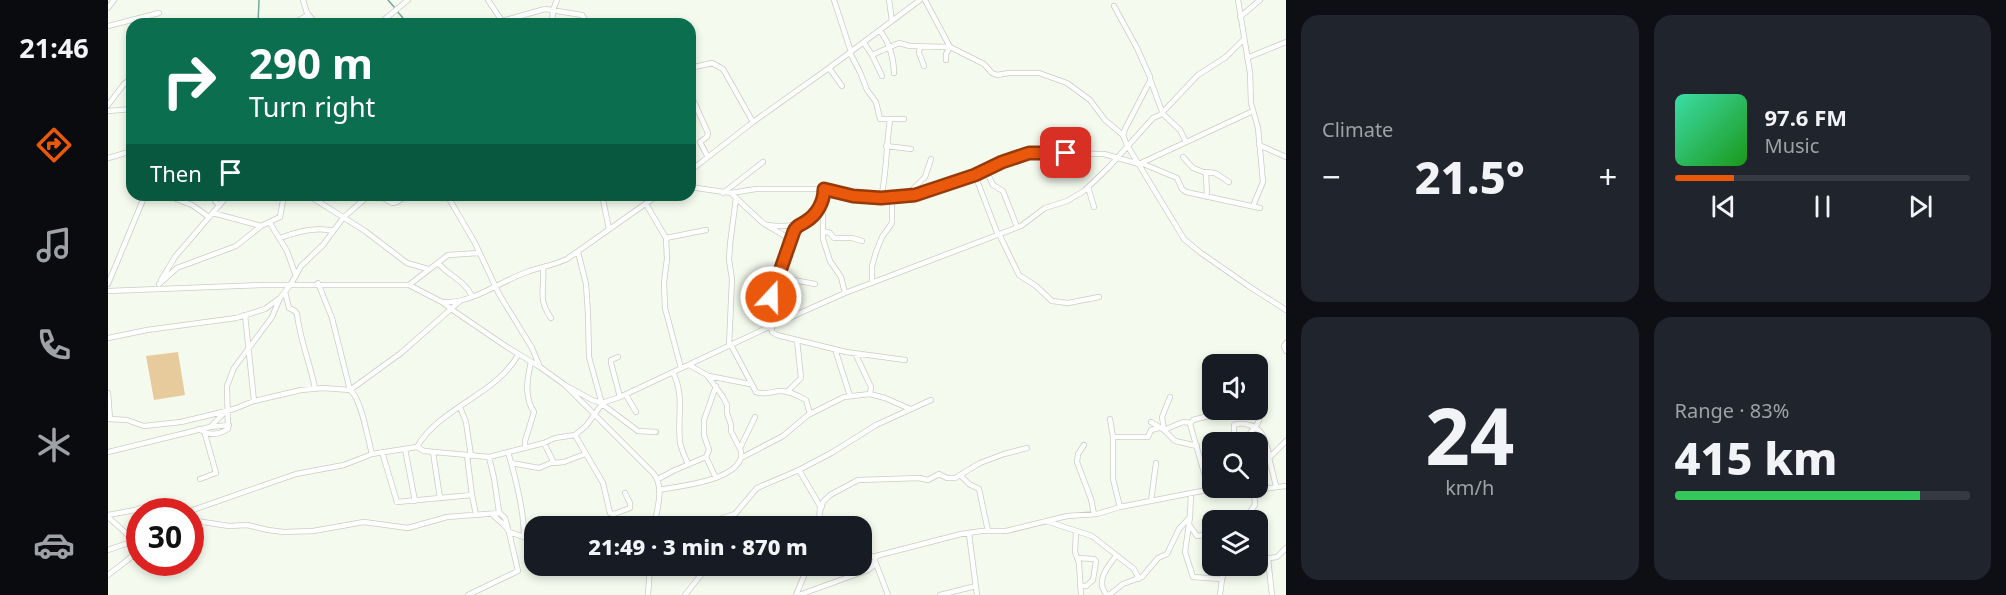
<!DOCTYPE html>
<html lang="en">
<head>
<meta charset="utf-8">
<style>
  :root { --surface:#171b24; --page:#20242c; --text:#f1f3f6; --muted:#9ea1a6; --line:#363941; --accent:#ea580c }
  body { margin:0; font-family:"Noto Sans",sans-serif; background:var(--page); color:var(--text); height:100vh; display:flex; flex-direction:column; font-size:22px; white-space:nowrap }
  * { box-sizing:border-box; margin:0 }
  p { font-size:20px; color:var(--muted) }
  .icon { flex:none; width:33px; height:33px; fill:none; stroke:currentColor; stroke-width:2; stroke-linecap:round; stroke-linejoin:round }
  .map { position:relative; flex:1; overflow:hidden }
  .panel { display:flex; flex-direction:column; gap:15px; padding:15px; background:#0d0f14; width:720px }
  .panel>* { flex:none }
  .guide { position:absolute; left:18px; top:18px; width:570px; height:183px; border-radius:18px; box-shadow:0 3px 9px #0003; background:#0b6e4f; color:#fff; overflow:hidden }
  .fabs { position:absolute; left:1094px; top:354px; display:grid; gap:12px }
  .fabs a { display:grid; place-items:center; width:66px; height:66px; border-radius:12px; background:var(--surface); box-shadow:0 3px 9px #0003; font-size:30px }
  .speed { position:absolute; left:18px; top:498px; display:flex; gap:12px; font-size:30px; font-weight:700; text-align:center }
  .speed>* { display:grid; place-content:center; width:78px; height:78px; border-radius:50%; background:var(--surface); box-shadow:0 3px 9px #0003; line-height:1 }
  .speed .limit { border:9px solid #d22; background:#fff; color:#111 }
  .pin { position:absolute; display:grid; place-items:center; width:51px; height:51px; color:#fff; margin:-26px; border-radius:12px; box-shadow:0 3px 9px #0006 }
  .me { position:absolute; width:66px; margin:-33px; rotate:21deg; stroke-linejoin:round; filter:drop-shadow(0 0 4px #0008) }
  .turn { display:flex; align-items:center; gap:21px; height:126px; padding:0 24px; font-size:27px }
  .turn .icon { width:78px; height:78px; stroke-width:2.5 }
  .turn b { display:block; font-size:42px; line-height:51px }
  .then { display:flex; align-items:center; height:57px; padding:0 24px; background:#0003; gap:12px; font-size:22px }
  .big { font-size:45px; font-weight:800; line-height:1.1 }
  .panel .card { flex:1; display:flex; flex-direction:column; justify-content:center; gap:9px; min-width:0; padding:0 21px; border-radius:18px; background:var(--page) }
  .panel .dial { align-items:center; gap:0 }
  .dial b { font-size:78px; line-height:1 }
  .song { display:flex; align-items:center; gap:18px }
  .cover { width:72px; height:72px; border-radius:9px; background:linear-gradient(135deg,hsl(160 70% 55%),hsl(120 70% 35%)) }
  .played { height:6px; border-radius:3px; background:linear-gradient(90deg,var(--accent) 20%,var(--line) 20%) }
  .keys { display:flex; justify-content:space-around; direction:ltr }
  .heat { display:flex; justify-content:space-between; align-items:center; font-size:33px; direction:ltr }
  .charge { height:9px; border-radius:4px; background:linear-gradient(90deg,#34c759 83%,var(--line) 0) }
  .panel .tiles { flex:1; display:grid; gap:15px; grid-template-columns:repeat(2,1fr) }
  .trip { position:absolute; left:416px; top:516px; width:348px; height:60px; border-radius:18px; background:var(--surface); box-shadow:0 3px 9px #0003; font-weight:800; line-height:60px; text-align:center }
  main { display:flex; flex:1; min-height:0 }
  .menu { display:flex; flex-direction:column; width:108px; justify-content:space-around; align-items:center; background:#090b0e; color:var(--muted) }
  .menu .icon { width:42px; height:42px }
  .menu .current { color:var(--accent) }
  .menu b { font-size:27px; color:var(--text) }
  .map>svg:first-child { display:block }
  .green { fill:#e8cb9c }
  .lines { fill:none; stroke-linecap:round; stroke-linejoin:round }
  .stream { stroke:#72aa9f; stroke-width:1.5 }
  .minor-casing { stroke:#c8cec2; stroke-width:6 }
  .minor { stroke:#fff; stroke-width:4.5 }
  .route-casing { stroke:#983908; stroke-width:15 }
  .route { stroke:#ea580c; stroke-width:10 }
</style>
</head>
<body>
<main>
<nav class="menu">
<b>21:46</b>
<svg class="icon current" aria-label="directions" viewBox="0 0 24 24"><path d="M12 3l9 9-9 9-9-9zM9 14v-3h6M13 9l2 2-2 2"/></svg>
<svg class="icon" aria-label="music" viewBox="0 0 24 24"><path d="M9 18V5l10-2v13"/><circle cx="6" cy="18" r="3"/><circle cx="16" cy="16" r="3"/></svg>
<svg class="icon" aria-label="phone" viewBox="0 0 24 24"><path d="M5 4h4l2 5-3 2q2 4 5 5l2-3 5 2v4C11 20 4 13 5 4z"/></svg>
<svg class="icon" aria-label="climate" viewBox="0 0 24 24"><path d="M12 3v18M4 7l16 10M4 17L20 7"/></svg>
<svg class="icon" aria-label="car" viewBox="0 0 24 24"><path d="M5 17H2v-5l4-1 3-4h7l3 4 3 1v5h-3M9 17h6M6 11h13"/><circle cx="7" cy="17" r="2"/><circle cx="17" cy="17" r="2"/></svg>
</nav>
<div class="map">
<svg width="1178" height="595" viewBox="0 0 1178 595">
  <rect width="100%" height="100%" fill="#f4fbee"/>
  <path class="green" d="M70 352 77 395 46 400 38 356Z"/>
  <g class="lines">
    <path class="stream" d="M280 0 287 8
      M289 11 300 24
      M150 24 151 0"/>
    <defs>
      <path id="minor" d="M195 0 199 13 208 24
        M380 0 396 24
        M726 0 743 52
        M781 0 784 21
        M817 0 842 47 876 64 884 73 889 75 901 73H931L959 83 982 100 997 120 1015 135
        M1130 0 1142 73 1143 103 1150 128 1155 182 1145 206
        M1006 6 1029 48 1042 77V81L1017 129 1015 135 1019 145 1076 239 1093 253 1142 287 1178 310
        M0 8 6 0
        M1132 17 1152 0
        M394 21 437 9 474 15 480 24
        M184 24 200 15
        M271 24 300 0
        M444 24 445 10 449 0
        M0 26 51 13
        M772 31C781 42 786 58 786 73
        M756 43 764 55 774 76
        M812 47 811 53 816 66
        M742 53 752 72 759 90 768 102 772 119H796
        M764 55 791 43 802 46 842 47 838 54V60
        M1139 58 1178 42
        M582 68 604 63 615 69 645 122
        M721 68 734 86
        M1042 79 1055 114 1072 130 1078 142
        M582 93 600 133 599 137 592 142 600 157
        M0 105 16 84 24 78
        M0 111 24 109
        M1151 145 1178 157
        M778 146 803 149
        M1075 157 1085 168 1098 173
        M0 158 24 151
        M1033 163 1069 178 1074 189 1078 192 1152 208
        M878 170 885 185 895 191 909 227
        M582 171 645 122 721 68 812 0
        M867 175 890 235
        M582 187 623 193 648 189H716L745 196 784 198 817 193 867 175 894 162 921 153 996 154 1031 164 1145 111
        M980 187 986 207
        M615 193 655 162
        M58 195 84 205 101 217
        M103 195 111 206
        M200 195 257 231 299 263 320 269
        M270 195 284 203 289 202 299 195
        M339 195 367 243 391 294 424 348 432 367
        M494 195 501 229
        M799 195 817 177 823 159
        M1099 197 1098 172 1107 173 1121 182
        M628 198 655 223 682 239
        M773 198C779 172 778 146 782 120
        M538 204 558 238 559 259 556 282 557 308 573 368
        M712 207 715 216V239L722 261 733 277 737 293
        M105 213 153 226
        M162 223 179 251 188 276
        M659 225C687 229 715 222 716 189
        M688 226 663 293 664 332 669 335 738 352 797 360
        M715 231 722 233 726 238H744L754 241
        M891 234 911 275 928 286 944 301 960 303 991 297
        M172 238C188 232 208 226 225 231
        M558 238 598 230
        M330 263C341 276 356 280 364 296
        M435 268C437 289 429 298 443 318
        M669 277 707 284
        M53 280 67 257 120 195
        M210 283 224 318 242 390C253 397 260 440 264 454L309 447 316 451 381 457 436 443 447 438 467 435 478 426 494 404 481 357 480 314 478 284 470 252
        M764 283V266L768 252 774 237 784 223V198
        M0 284 37 195
        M51 284 69 268 128 246 153 226 172 217 176 195
        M301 285 340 255 371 253
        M0 291 155 285H301L334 302 346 311 399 347 432 367 457 385 545 473C557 486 549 510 546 526
        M177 292 181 308 187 311 189 314C192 340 202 363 207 388
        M334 302C362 305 393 281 419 272 433 267 446 265 459 259L550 195
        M137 315 146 401
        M0 338 39 330 128 318 157 309 172 298
        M1178 343 1176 346 1178 351
        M623 345 648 392C657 396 664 391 673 391 681 391 691 396 698 400L702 414
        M621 346 624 279 621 260 622 244 628 198 623 193
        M727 349 742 396
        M747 353 763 387 762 394
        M510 357 503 360V363L512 397
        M581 365 599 375 615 397 619 405V413L623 425V431L633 451V458
        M565 372C577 398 569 414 572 442 573 449 577 457 580 464
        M601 376 642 384
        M457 385 484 400 494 403 512 397 663 326 737 293 913 226 937 208 959 201 976 191 1000 168 1045 118 1052 115 1090 75 1118 57 1135 40
        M608 386 596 420V435L601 450 598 457 608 478
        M679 392 693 378 689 340
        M0 393 2 419
        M518 395 528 412
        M1062 397 1054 417 1056 430 1075 422 1083 423
        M494 404 530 431 548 432
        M352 407 358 422 363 456
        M1100 416 1085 420 1082 424 1101 490
        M0 419 19 420 36 426 73 422 98 416 126 409 146 401 193 390 215 388 242 390 293 353 352 301
        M1002 419 1005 437V479L1012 507
        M1043 422 1056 430 1067 441 1089 446
        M103 426 118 411
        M91 429C100 436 110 435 120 429L119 386 126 368 164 317 172 298 183 284 193 266 215 245 235 218 261 195
        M467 435 495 483 502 513 506 514 522 508V503L517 493
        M1005 437H1040L1043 430 1051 428
        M1135 442 1126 433V425C1132 423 1135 423 1141 425 1157 429 1157 443 1162 457
        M1135 442C1146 426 1158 423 1149 400
        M436 443 446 463 456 462 477 454
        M976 445 970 454 969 462 983 499 986 514
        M417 446V441L426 412C416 397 419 379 423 362
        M309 447C332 407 388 395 410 355
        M632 448 647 417
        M297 449 307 501
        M0 452 102 427 121 425
        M274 452 289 502 364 495
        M325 452 332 498
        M400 452C408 479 416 509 416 537
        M359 456 364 495 368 515
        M381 457 386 478 391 512 397 518 400 529
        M403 463 431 468 445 462
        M691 470 712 506 711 526
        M852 475 861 484 871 489 880 531
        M92 479 108 473 97 434
        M550 479 567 470 598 457
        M1168 486 1161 458 1178 441
        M551 490C573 486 625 481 633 458L675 436 700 415 736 397 762 394 777 398 802 409
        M1043 501 1048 463
        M713 509 715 502 722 495 750 480 811 478 820 480 831 474 839 478H847L872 463 896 454 919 448
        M79 512 188 474 236 465 264 454
        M384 514 398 527 401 532 416 537H426
        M0 515 27 510 48 503
        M0 517 20 535 23 542
        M1082 517 1077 552 1085 577 1114 579
        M82 520 121 526 139 525 160 530 176 532 205 531 256 522 300 528 339 517 392 513
        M1136 520 1147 505 1146 490
        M938 521 984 536 1026 569 1031 579
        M470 526 485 520 493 526
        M591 526 627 514 649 488 691 470 725 452 768 425 823 400
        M1082 526 1089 536 1104 534
        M968 532 967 552 971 563 973 595
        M861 534 869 595
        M0 550 32 539
        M753 558 768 556 853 534 874 531H898L959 516 989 514 1012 507 1104 489 1146 490 1178 486
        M969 558 986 559 988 561 985 580 978 586H972
        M1160 559 1164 595
        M1149 560 1169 557 1178 548
        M767 561 780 595
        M0 575C11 566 23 559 32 548
        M360 595 410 571 401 532
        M540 595 542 566
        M577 595 600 566
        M688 595 700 566
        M691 595 760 570 765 566 768 556
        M832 595 868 586
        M999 595C987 582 999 567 1008 556
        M1001 595 1015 584 1034 577 1050 558 1059 554 1071 529 1082 517 1083 493
        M1112 595 1114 579 1119 566"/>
    </defs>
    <use href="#minor" class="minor-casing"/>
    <use href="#minor" class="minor"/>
  </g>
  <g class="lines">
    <defs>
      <path id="route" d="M663 297 686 231C689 225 691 226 697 222 709 215 716 202 716 189L745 196 773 198 807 195 867 175 894 162 921 153H958"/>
    </defs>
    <use href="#route" class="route-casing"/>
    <use href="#route" class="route"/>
  </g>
</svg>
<div class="fabs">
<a><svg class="icon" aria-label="sound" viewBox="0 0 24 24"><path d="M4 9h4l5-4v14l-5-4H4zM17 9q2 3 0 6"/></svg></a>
<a><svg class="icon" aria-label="search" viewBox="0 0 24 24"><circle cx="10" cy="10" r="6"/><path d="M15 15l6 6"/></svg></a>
<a><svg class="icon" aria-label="layers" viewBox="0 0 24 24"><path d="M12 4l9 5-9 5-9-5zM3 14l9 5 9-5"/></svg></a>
</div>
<div class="speed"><div class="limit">30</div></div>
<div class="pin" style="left:958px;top:153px;background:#d93025"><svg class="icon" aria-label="arrive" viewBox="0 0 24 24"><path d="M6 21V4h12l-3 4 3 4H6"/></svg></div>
<svg class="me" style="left:663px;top:297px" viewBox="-20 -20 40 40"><circle r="17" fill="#ea580c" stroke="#fff" stroke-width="3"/><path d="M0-11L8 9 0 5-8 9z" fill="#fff"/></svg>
<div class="trip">21:49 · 3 min · 870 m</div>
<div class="guide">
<div class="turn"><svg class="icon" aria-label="right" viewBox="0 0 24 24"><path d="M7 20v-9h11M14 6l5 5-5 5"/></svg><div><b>290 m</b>Turn right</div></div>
<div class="then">Then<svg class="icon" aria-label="arrive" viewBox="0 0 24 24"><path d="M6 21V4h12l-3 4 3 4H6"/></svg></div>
</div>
</div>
<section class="panel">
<div class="tiles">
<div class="card"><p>Climate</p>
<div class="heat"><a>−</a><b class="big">21.5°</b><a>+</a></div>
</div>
<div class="card">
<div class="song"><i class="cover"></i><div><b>97.6 FM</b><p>Music</p></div></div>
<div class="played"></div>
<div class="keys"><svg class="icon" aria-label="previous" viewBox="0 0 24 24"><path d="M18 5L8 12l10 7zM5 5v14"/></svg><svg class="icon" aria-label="pause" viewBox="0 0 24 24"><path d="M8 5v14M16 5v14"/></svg><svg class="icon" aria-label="next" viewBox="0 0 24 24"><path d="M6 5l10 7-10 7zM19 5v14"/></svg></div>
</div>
<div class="card dial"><b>24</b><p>km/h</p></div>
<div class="card"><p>Range · 83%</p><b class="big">415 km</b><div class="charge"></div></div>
</div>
</section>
</main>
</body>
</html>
